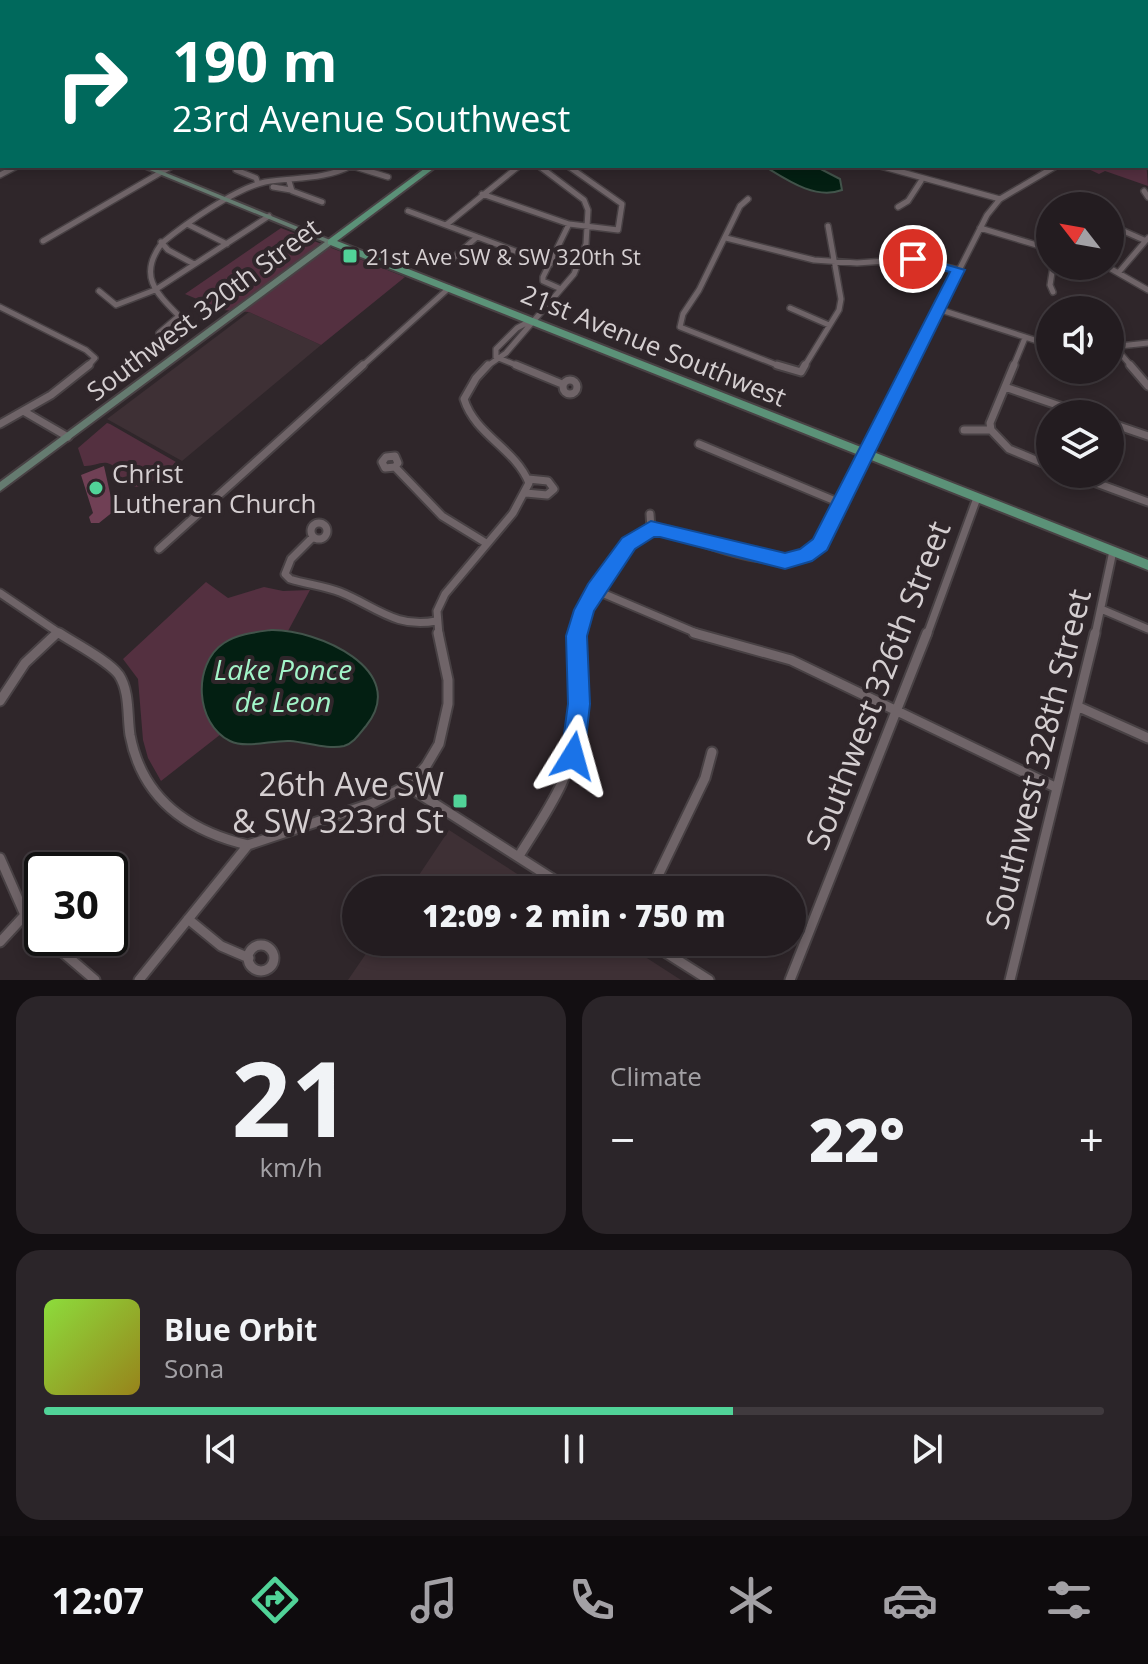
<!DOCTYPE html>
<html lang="en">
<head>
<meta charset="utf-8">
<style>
  :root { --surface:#231c20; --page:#2b2529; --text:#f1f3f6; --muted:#a3a1a5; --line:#403a3e; --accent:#51d398 }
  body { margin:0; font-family:"Open Sans",sans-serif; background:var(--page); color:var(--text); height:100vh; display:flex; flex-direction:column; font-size:30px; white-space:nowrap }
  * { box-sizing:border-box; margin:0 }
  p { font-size:26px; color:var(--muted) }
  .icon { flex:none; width:44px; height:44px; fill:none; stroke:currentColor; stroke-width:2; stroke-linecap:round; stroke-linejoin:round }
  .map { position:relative; height:980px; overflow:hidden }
  .panel { display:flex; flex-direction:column; gap:16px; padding:16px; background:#130f12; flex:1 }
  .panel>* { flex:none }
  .hud { position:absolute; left:0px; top:0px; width:1148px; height:168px; box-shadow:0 4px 12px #0003,0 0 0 2px var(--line); background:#00695c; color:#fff; overflow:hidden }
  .needle { width:52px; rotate:301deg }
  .tools { position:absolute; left:1036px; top:192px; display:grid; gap:16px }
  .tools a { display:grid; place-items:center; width:88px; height:88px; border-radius:50%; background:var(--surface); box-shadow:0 4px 12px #0003,0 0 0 2px var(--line); font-size:40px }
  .speed { position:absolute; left:24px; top:852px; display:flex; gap:16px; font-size:40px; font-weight:700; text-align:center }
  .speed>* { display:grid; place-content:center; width:104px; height:104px; border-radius:50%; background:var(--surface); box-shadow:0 4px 12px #0003,0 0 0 2px var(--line); line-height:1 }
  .speed .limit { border:4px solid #111; border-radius:12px; background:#fff; color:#111 }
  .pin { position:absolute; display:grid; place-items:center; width:68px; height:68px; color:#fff; margin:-34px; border:4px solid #fff; border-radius:50%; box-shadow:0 2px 8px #0007 }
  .me { position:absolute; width:88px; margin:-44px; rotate:8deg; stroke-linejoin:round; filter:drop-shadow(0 0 6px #0008) }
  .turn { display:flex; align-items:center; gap:28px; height:168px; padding:0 40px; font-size:36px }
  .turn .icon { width:104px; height:104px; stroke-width:2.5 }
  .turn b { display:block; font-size:56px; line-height:68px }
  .big { font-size:60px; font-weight:800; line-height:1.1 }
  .panel .card { flex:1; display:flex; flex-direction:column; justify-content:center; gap:12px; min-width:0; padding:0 28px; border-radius:24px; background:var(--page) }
  .panel .dial { align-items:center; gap:0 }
  .dial b { font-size:104px; line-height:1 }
  .song { display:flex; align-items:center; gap:24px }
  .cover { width:96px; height:96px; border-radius:12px; background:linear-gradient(135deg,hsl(90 70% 55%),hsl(50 70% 35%)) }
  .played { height:8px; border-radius:4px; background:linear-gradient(90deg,var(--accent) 65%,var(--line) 65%) }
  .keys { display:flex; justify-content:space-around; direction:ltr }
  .heat { display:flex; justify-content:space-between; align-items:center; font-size:44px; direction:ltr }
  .panel .tiles { flex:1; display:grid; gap:16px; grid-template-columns:1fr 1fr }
  .card:last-child { grid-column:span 2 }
  .trip { position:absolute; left:342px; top:876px; width:464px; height:80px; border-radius:40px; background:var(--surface); box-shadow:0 4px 12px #0003,0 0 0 2px var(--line); font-weight:800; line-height:80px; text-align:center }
  .tab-bar { display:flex; height:128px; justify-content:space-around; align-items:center; background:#0e0b0d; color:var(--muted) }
  .tab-bar .icon { width:56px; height:56px }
  .tab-bar .current { color:var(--accent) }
  .tab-bar b { font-size:36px; color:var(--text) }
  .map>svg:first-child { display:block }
  .built { fill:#3e3035 }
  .green { fill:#543040 }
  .water { fill:#031f12; stroke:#42544b; stroke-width:2 }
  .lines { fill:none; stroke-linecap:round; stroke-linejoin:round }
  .stream { stroke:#42544b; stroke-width:2 }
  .building { fill:#704055 }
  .minor-far3-casing { stroke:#484144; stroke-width:6 }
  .minor-far2-casing { stroke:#484144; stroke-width:8 }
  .minor-far1-casing { stroke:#484144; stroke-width:11 }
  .minor-casing { stroke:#484144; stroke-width:13 }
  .secondary-casing { stroke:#484144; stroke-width:4 }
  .primary-casing { stroke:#484144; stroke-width:4 }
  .minor-far3 { stroke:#6f6468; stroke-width:4 }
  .minor-far2 { stroke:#6f6468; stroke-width:5 }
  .minor-far1 { stroke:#6f6468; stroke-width:7 }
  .minor { stroke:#6f6468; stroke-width:9 }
  .secondary { fill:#657b70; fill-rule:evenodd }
  .primary { fill:#5b9278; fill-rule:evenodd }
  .route { fill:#1a73e8; stroke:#114b97; stroke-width:2 }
  .poi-dot { fill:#51d398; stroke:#2f262a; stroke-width:3 }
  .labels { text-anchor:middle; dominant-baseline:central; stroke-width:8; stroke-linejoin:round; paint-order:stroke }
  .far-poi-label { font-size:22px; fill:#d5cfd1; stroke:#2f262a; text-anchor:start }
  .street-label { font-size:26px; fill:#d5cfd1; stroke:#2f262a }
  .poi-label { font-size:26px; fill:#d5cfd1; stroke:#2f262a; text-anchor:start }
  .water-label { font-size:28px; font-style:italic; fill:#a2f5c9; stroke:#2f262a }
  .near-street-label { font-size:32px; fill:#d5cfd1; stroke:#2f262a }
  .near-poi-label { font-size:32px; fill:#d5cfd1; stroke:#2f262a; text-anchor:end }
</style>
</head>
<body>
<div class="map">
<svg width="1148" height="980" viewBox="0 0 1148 980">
  <rect width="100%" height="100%" fill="#2f262a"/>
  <path class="built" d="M249 312 321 345 182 461 107 419Z
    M449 830 542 890H409Z
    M374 942H622L681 980H348Z"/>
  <path class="green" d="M1146 160 1148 186 1105 171 1099 174 1082 166H1146Z
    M281 228 405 277 321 345 249 312 223 310 185 294Z
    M107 423 110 424 176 462C164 474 137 500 121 479 117 474 116 466 110 464 102 460 93 467 84 466L78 448Z
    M206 582 228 598 264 587 283 591 310 590 288 631C269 630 244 631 227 641 193 660 196 710 221 734L161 781 148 758 143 740 138 679 123 659Z"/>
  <path class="water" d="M764 166H815L840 179 842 190C815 200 787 180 764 166Z
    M271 630C317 629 411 670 366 726 360 733 354 743 344 746 328 750 306 742 290 741 272 740 246 749 230 741 195 724 192 664 224 643 237 634 256 632 271 630Z"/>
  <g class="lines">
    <path class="stream" d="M14 2 24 0"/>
  </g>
  <path class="building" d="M104 466 114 511 99 523H91L89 517 93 513 81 475Z"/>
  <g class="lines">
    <defs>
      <path id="minor-far3" d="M810 0 814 2
        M847 0 851 2
        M943 0 952 2
        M435 2 438 0
        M702 2H709
        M826 2 836 0"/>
      <path id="minor-far2" d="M352 166 388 177
        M880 166 1000 199
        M236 170 256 178 258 184
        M0 175 17 166
        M289 181 292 191 322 202
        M273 187 291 190
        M1144 191 1148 197
        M482 194 569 224 618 230 622 204 568 166
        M748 199 740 206 699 290 683 314 680 327 782 367
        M898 207 908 201 921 181
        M408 211 550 264
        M187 224 227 244
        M446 225 519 166
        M1110 225 1144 240
        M980 228 1050 249
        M726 238 814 260 857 263 913 259 958 270
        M43 241 172 166
        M161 242 168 250 194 264
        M451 260 477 237
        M1053 266 1050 285 1053 292
        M1106 266 1148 290
        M1119 272 1148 238
        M561 289 543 281V277L569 224
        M99 291 116 305 155 290 269 216
        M0 307 86 350 95 358 87 367
        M790 308 829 325
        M938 309 1050 345
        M159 333 179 316C155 292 138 275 162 243 185 224 236 188 265 182 295 177 323 180 351 166
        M1110 347 1148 343
        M1115 347 1132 367
        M496 357 521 367
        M496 357V349L517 328 530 321
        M361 367 449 288
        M486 367 506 353 574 274 586 244 588 210 584 200 539 166
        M804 367 839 310 841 299 828 226
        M910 367 987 215 1000 199 1056 166
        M1013 367 1025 338"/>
      <path id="minor-far1" d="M516 365 562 384
        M777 365 801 372 805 365
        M1130 365 1148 386
        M563 387a7 7 0 1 1 14 0a7 7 0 1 1-14 0Z
        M1005 387 1083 414
        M25 412 68 437
        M1110 423 1148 436
        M0 424 51 395 89 365
        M964 430H991
        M991 430 990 423 1014 365
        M991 430 1009 449 1050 466
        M699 444 840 503
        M395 456 398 463 395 467 385 468 382 462 386 457Z
        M395 467 442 516 486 543
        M1072 474 1148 502
        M526 493 547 495 554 489 548 481 528 479
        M650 514 651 529C705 536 770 582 820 544L911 365
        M311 531a8 8 0 1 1 16 0a8 8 0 1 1-16 0Z
        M313 537 291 559 285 574 290 579C306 584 324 586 340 592 375 606 396 629 436 621
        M159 549 363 365
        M595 590 701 635
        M0 593 62 635
        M1101 609 1148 629
        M55 635 58 632
        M439 635 437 611 445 594 513 513 529 483C515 448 475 435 464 399L476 378 488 365
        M577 635C585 594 615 550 651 529
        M927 635 977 498
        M1095 635 1113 551"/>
      <path id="minor" d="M59 633C74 643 109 661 119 675 130 692 127 716 130 735 142 799 188 831 248 845
        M694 633 791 660 1057 788
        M0 701 25 663 57 633
        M1079 707 1148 738
        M410 784 418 793 570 890
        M519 856C544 815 574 776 577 726 579 695 573 664 578 633
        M0 858 25 915 42 933
        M651 890 705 778 712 752
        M188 919 221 946 249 958
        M46 938 95 980
        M0 942 25 915
        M649 942 709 980
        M248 958a13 13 0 1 1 26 0a13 13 0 1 1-26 0Z
        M139 980 248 845 373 803 410 784 426 766 439 744 448 704V680L438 633
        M790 980 927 633
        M1010 980 1095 633"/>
      <path id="secondary" d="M73 0H80L78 2H71Z
        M2 54V59L0 60V55Z
        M0 106 2 107V111L0 110Z
        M140 166H149L335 242 0 491V482L325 242Z"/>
      <path id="primary" d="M656 0 654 2H648L650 0Z
        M428 166H437L337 241 1148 560V570L328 244V240Z"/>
    </defs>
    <use href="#minor-far3" class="minor-far3-casing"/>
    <use href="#minor-far2" class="minor-far2-casing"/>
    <use href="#minor-far1" class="minor-far1-casing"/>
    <use href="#minor" class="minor-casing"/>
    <use href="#secondary" class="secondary-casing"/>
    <use href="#primary" class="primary-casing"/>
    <use href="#minor-far3" class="minor-far3"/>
    <use href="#minor-far2" class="minor-far2"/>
    <use href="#minor-far1" class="minor-far1"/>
    <use href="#minor" class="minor"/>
    <use href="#secondary" class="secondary"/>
    <use href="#primary" class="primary"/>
  </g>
  <path class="route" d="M913 255 965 270 827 550 812 561 785 569 660 537H654L635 549 594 611 587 636 590 704 584 756 581 764 573 767 565 764 561 756 568 704 566 636 574 610 588 584 622 538 651 521 785 553 800 549 813 539 950 272 908 262V256Z"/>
  <g class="poi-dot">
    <rect x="342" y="248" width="16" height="16" rx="4"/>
    <circle cx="96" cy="488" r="8"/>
    <rect x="452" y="793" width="16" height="16" rx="4"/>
  </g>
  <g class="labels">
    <g class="far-poi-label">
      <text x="366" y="256">21st Ave SW &amp; SW 320th St</text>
    </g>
    <g class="street-label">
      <text transform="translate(203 309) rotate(-37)">Southwest 320th Street</text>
      <text transform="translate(654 345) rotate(22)">21st Avenue Southwest</text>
    </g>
    <g class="poi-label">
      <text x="112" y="473">Christ<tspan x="112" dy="30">Lutheran Church</tspan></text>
    </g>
    <g class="water-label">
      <text x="283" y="669">Lake Ponce<tspan x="283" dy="32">de Leon</tspan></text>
    </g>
    <g class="near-street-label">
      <text transform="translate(877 685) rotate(-69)">Southwest 326th Street</text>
      <text transform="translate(1037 759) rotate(-76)">Southwest 328th Street</text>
    </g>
    <g class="near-poi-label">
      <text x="444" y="783">26th Ave SW<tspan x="444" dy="37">&amp; SW 323rd St</tspan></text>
    </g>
  </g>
</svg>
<div class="tools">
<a><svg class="needle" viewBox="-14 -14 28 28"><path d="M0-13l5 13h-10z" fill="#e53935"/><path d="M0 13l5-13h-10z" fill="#a3a1a5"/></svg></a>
<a><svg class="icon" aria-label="sound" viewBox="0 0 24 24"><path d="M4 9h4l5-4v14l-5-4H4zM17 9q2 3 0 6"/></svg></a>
<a><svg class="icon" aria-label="layers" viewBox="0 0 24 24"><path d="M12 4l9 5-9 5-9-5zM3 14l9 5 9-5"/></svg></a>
</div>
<div class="speed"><div class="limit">30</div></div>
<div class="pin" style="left:913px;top:259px;background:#d93025"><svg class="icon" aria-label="arrive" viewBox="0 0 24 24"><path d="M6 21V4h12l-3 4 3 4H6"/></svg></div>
<svg class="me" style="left:573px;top:756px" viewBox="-20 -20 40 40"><path d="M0-17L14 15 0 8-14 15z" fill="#1a73e8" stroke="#fff" stroke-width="4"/></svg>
<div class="trip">12:09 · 2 min · 750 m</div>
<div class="hud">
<div class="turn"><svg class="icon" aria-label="right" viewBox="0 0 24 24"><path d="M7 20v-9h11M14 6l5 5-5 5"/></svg><div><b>190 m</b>23rd Avenue Southwest</div></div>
</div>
</div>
<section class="panel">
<div class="tiles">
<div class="card dial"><b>21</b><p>km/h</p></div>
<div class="card"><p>Climate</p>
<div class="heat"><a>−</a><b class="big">22°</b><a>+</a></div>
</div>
<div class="card">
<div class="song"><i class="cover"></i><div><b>Blue Orbit</b><p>Sona</p></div></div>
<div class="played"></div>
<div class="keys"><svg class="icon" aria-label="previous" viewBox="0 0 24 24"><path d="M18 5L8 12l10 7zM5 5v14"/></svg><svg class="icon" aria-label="pause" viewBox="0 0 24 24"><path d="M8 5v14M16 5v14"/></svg><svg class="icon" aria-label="next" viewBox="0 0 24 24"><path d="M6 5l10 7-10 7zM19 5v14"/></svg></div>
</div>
</div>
</section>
<nav class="tab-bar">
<b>12:07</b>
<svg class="icon current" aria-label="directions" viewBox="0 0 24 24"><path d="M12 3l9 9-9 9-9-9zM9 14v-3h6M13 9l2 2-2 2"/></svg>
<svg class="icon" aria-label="music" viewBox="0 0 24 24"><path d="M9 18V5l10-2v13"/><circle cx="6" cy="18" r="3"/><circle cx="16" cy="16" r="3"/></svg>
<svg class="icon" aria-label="phone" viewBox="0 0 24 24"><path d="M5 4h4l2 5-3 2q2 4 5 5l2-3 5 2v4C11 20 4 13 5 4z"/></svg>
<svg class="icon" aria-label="climate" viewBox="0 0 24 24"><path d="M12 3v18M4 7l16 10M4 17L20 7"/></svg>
<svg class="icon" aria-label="car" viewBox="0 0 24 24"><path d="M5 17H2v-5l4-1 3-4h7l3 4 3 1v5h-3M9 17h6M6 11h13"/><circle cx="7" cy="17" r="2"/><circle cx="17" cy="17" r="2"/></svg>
<svg class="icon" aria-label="filters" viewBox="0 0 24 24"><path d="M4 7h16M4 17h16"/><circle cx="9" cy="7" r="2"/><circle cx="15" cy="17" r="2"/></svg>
</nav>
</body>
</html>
